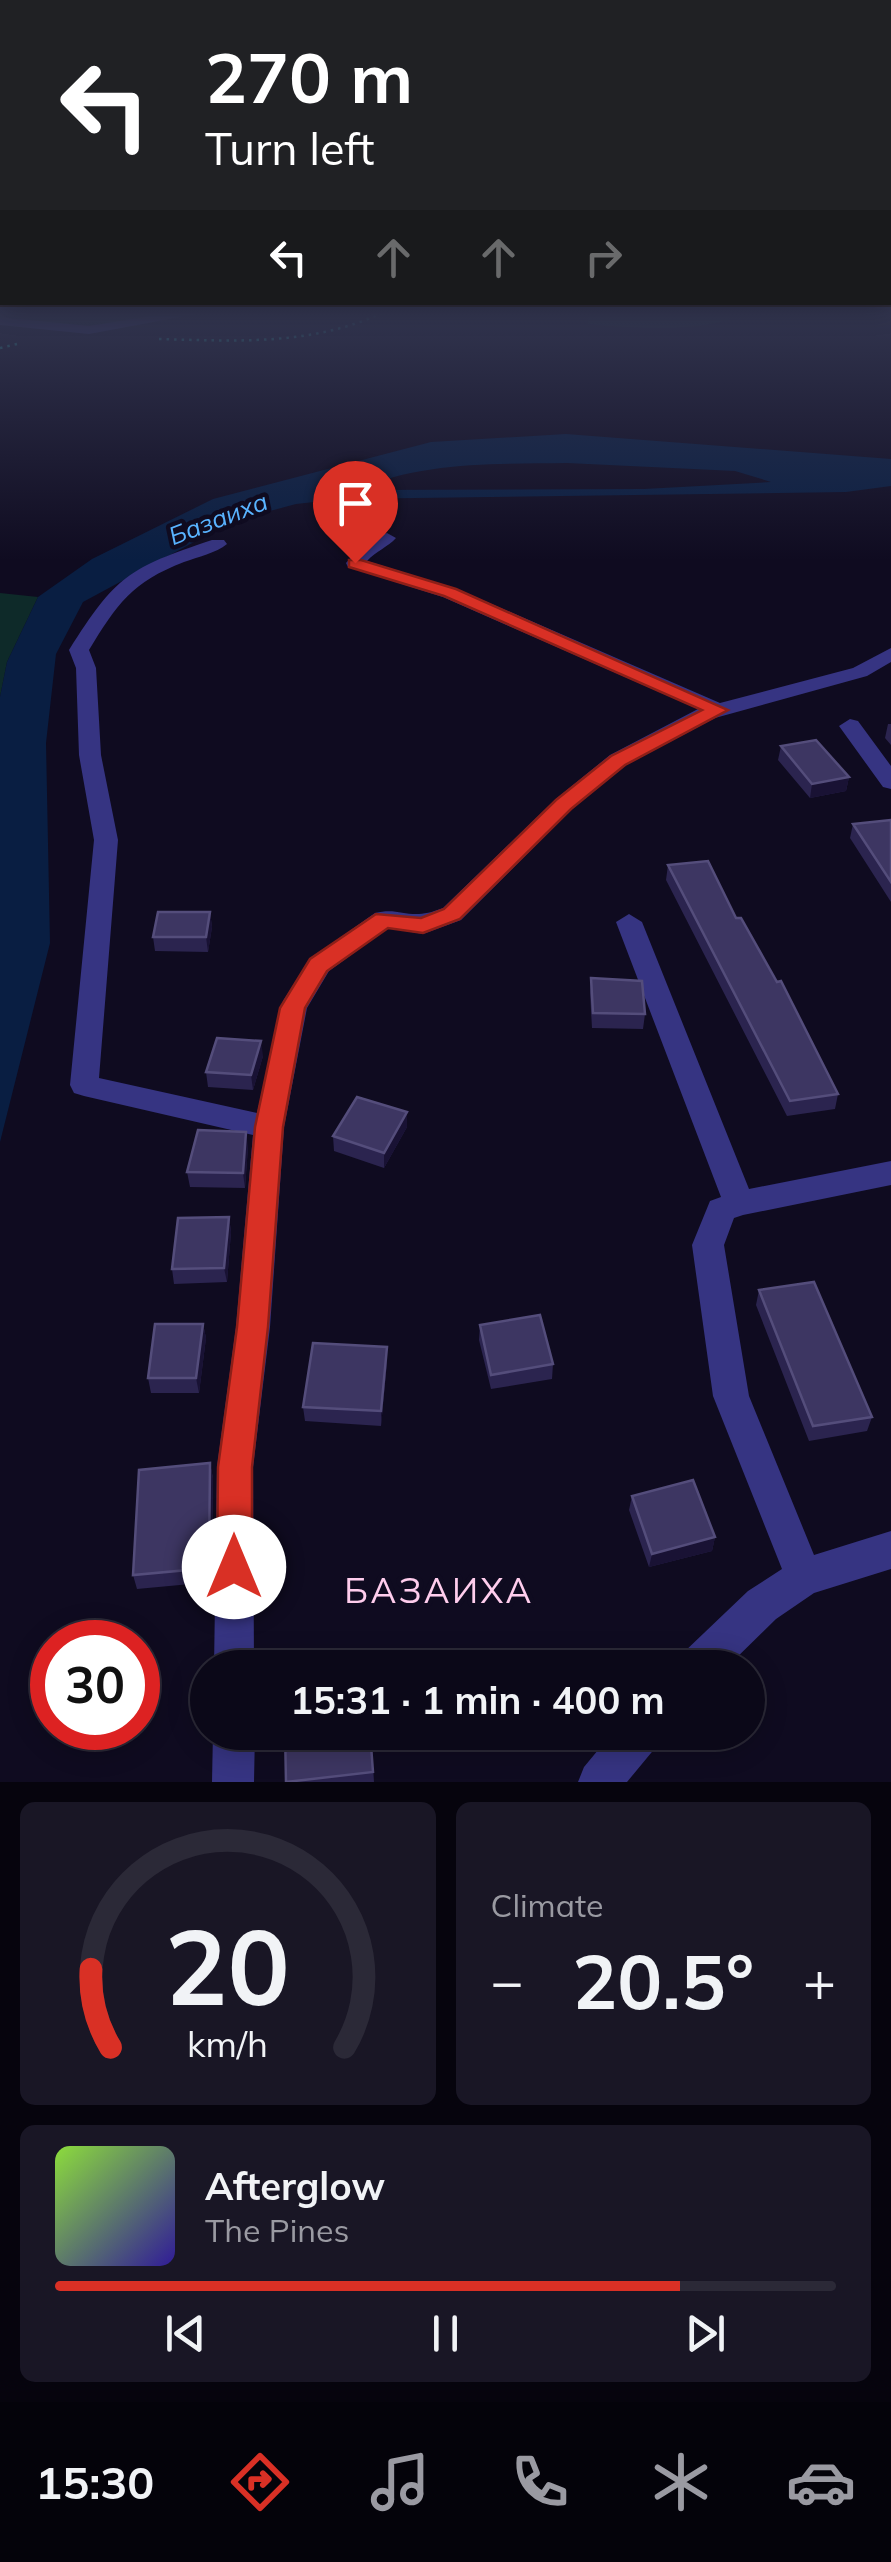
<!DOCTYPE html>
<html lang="en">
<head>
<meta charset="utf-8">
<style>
  :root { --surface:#0b0818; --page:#191625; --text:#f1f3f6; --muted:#9a9aa2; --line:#2b2937; --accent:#d93025 }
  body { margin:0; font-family:Mulish,sans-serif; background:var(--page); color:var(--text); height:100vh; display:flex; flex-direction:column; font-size:38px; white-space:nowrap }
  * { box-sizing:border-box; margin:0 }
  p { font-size:32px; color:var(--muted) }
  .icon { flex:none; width:55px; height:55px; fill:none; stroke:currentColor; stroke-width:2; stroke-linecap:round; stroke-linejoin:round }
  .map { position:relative; height:1782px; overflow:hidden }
  .drawer { display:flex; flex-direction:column; gap:20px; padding:20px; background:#06040d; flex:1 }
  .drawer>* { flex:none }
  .guide { position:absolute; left:0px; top:0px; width:892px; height:305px; box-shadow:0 5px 25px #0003,0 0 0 2px var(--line); background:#202124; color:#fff; overflow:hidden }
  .speed { position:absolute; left:30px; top:1620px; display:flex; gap:20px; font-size:50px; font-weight:700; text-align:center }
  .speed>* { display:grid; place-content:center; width:130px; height:130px; border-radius:50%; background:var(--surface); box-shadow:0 5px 25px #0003,0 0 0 2px var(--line); line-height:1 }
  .speed .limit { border:15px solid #d22; background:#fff; color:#111 }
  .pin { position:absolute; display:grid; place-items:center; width:85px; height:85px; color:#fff; margin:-102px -42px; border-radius:50% 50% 50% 0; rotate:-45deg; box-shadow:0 0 10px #0007 }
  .pin .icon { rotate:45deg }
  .me { position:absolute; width:110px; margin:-55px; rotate:0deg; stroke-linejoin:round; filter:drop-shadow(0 0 8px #0008) }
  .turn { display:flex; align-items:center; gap:35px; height:210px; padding:0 40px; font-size:45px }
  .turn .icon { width:130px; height:130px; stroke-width:2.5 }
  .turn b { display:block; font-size:70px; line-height:85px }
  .lanes { display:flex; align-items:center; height:95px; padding:0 40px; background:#0003; justify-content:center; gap:50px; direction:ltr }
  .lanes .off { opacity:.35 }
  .big { font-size:75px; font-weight:700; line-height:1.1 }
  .drawer .card { flex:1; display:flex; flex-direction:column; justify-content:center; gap:15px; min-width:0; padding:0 35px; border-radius:15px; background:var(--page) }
  .drawer .dial { align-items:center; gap:0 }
  .dial svg { height:260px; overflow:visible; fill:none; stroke:var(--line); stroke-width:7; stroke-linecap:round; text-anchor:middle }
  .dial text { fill:var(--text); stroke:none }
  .song { display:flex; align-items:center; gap:30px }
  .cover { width:120px; height:120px; border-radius:15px; background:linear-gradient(135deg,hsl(90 70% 55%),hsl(250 70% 35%)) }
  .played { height:10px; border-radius:5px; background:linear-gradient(90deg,var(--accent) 80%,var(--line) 80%) }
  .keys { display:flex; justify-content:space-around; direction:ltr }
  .heat { display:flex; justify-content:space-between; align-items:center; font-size:55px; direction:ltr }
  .drawer .tiles { flex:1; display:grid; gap:20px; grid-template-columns:1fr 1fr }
  .card:last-child { grid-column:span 2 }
  .trip { position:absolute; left:190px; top:1650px; width:575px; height:100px; border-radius:50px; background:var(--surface); box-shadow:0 5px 25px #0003,0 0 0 2px var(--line); font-weight:700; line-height:100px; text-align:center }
  .tab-bar { display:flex; height:160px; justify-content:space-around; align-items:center; background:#04030a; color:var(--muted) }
  .tab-bar .icon { width:70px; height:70px }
  .tab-bar .on { color:var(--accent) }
  .tab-bar b { font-size:45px; color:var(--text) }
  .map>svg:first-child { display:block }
  .green { fill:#0e2a29 }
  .water { fill:#091e42; fill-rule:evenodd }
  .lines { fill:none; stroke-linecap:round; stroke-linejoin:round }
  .path { stroke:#27b6ac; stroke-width:2.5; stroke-dasharray:2.5 5; stroke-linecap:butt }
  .minor { fill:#363482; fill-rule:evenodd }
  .wall { fill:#2b244f }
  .shaded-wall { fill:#191234 }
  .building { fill:#3d3662; stroke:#544d7b; stroke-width:2.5 }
  .route { fill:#d93025; stroke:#8d1f18; stroke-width:2.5 }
  .labels { text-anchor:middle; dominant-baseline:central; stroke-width:9; stroke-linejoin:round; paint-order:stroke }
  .far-water-label { font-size:25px; font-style:italic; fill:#59b3ff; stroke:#0f0b20 }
  .near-neighbourhood-label { font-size:35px; letter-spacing:2.5px; fill:#ffcded; stroke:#0f0b20 }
</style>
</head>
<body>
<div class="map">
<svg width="891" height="1782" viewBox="0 0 891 1782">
  <rect width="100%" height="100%" fill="#0f0b20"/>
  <path class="green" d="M0 312H200L89 330 0 321Z
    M589 312H728L731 319C689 332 633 328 588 324Z
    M0 593 38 597 7 662 0 697Z"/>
  <path class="water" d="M566 434 891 459V486L846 492 341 499 296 504 233 521 83 602 56 654 46 743 50 943 0 1142V697L7 662 38 597 92 559 213 499 431 442ZM567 463 735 471 771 482 644 489 357 490C421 461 498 464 567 463Z"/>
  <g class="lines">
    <path class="path" d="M159 339C237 341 312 346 384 312
      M0 348 17 344"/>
    <path class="minor" d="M176 312H207L89 334 0 325V317L89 326Z
      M387 533 396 538C388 547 376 551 367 561L457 589 720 703 853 668 891 648V662L867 676 715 718 626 765 572 809 461 920 423 934 388 928 329 971 307 1008 284 1127 270 1327 253 1467 254 1668H214L217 1467 236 1327 253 1135 84 1096 74 1093 70 1085 94 840 79 755 76 668 69 650C116 576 128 568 212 540H224L227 544C216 553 198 557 184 562 132 582 117 604 89 650L96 668 101 755 118 840 99 1078 257 1113 283 1001 310 959 375 913C401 906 409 922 443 908L556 799 610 755 698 709 443 597 348 567 346 563 365 541Z
      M850 719 858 721 891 766V789L883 787 839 726Z
      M629 914 642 922 749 1189 891 1161V1185L743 1215 734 1218 724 1245 749 1396 814 1555 891 1531V1569L814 1593 776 1619 726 1668H676L682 1654 748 1591 782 1569 713 1396 692 1245 710 1201 721 1197 616 922Z
      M213 1732H255L254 1782H212Z
      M613 1732H662L656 1747 627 1782H578L584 1767Z"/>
  </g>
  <path class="wall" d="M888 724H891V745L885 738Z
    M781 746 849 777 846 791 810 798 778 760Z
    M891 820V902L850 838 853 824Z
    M668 865 736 918 838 1094 835 1109 787 1116 666 880Z
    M210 912 212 927 208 952 155 951 153 937Z
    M591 978 645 1014 643 1029 592 1028 590 993Z
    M263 1056 253 1090 208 1087 206 1072Z
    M407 1127 384 1168 334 1151 333 1136Z
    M248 1147 245 1188 190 1187 187 1172Z
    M229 1217 231 1232 227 1282 174 1284 172 1269Z
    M759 1290 872 1417 867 1431 809 1441 756 1305Z
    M203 1324 206 1338 199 1393H151L148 1378Z
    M480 1325 553 1364 552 1379 491 1389 479 1340Z
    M387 1362 381 1426 305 1421 303 1407Z
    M210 1463 213 1478 212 1582 137 1589 133 1575Z
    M632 1496 715 1537 712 1551 649 1567 629 1510Z
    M371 1732 374 1782H286Z"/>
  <path class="shaded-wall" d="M849 777 846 791 810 798 812 784Z
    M210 912 212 927 208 952 206 937Z
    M261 1041 263 1056 253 1090 251 1075Z
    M407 1112V1127L384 1168V1153Z
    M246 1132 248 1147 245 1188 243 1173Z
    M229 1217 231 1232 227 1282 224 1268Z
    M203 1324 206 1338 199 1393 196 1378Z
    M387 1347V1362L381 1426V1411Z
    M210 1463 213 1478 212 1582 209 1568Z
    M715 1537 712 1551 649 1567 652 1554Z"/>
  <path class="building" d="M816 740 849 777 812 784 781 746Z
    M891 820V882L853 824Z
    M708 861 736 918H741L777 982 781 981 838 1094 790 1101 668 865Z
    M158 912H210L206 937H153Z
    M591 978 642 981 645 1014 593 1013Z
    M217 1038 261 1041 251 1075 206 1072Z
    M357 1097 407 1112 384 1153 333 1136Z
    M198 1130 246 1132 243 1173 187 1172Z
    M229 1217 224 1268 172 1269 178 1218Z
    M814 1282 872 1417 813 1426 759 1290Z
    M540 1315 553 1364 491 1375 480 1325Z
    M155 1324H203L196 1378H148Z
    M313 1343 387 1347 381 1411 303 1407Z
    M210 1463 209 1568 133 1575 139 1470Z
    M693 1480 715 1537 652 1554 632 1496Z
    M285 1732H370L373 1772 286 1782Z"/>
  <linearGradient id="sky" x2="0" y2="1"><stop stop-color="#080612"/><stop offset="0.56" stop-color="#31344e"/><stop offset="1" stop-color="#31344e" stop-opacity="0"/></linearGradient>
  <rect width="891" height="561" fill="url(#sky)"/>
  <path class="route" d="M349 560H361L456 589 728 710 625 765 571 809 460 919 423 933 388 928 327 971 305 1008 283 1127 268 1327 252 1467V1567L247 1580 234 1585 222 1580 217 1567 218 1467 237 1327 255 1127 280 1008 310 959 376 914 421 918 444 909 556 800 611 756 702 710 444 596 349 567Z"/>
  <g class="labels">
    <g class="far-water-label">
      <text transform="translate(218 518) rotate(-21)">Базаиха</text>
    </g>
    <g class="near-neighbourhood-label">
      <text x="439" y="1590">БАЗАИХА</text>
    </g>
  </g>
</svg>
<div class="speed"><div class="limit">30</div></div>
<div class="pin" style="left:355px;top:563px;background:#d93025"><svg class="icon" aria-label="arrive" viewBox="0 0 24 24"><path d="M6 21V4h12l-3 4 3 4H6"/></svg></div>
<svg class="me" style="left:234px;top:1567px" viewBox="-20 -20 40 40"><circle r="19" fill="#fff"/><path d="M0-13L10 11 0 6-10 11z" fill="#d93025"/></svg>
<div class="trip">15:31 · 1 min · 400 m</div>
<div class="guide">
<div class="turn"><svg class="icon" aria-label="left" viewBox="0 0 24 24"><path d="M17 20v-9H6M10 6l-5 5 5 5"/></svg><div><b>270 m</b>Turn left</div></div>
<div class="lanes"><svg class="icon" aria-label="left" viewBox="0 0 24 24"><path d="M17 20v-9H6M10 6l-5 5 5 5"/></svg><svg class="icon off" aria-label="ahead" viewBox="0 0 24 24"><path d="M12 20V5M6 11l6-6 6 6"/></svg><svg class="icon off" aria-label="ahead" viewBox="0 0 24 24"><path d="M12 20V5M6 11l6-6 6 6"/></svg><svg class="icon off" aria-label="right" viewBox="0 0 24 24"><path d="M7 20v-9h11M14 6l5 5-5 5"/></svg></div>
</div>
</div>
<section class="drawer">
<div class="tiles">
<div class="card dial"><svg viewBox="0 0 100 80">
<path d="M14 69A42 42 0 1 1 86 69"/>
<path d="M14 69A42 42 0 0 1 8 45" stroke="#d93025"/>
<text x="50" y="56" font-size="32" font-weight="700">20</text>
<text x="50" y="72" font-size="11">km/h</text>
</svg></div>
<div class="card"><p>Climate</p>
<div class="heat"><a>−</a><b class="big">20.5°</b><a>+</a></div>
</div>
<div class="card">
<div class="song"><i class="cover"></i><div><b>Afterglow</b><p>The Pines</p></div></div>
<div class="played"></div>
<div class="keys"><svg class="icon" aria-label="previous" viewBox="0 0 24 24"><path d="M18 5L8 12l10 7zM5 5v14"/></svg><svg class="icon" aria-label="pause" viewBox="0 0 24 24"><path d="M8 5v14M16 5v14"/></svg><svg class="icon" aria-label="next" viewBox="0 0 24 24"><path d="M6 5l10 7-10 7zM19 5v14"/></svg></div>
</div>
</div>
</section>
<nav class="tab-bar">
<b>15:30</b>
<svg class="icon on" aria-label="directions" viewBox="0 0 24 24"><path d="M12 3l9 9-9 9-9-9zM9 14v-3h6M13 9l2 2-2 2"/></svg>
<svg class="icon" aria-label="music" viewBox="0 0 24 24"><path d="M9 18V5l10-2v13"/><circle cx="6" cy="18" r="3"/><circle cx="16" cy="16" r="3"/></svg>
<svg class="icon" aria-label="phone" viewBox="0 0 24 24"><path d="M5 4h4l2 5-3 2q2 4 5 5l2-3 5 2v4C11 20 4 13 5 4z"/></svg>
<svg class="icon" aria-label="climate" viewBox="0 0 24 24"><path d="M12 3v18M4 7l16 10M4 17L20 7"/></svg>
<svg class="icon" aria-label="car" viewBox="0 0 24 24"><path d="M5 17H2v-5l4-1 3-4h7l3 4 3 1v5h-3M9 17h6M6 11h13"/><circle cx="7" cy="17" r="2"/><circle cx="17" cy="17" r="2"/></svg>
</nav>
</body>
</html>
